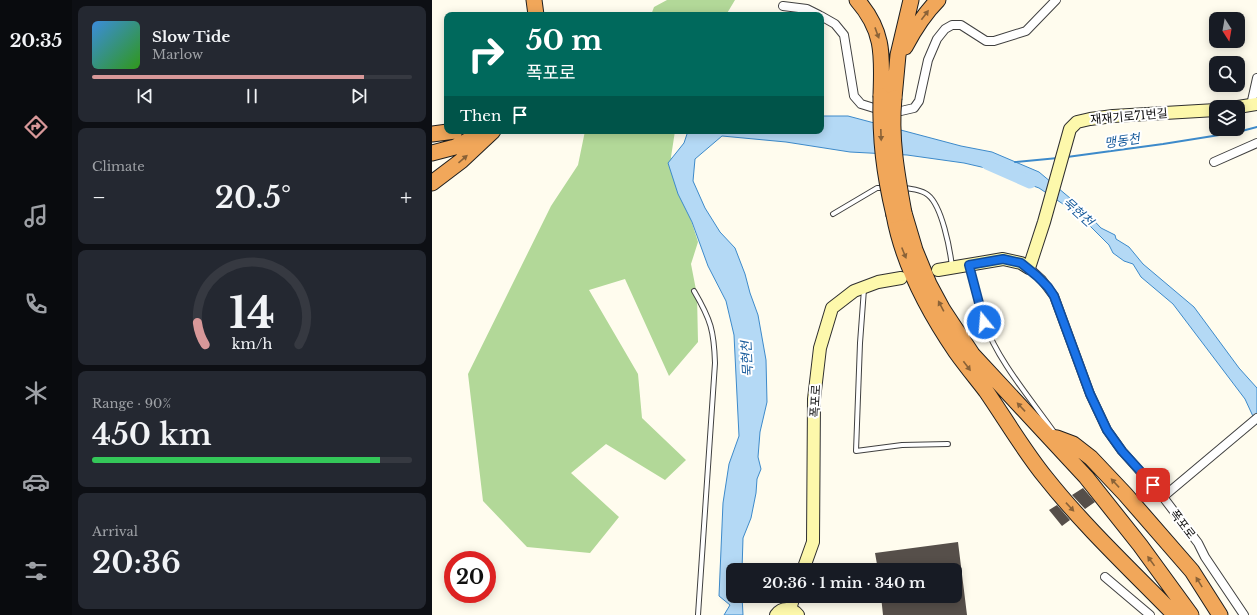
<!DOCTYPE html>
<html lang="en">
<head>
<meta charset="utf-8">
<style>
  :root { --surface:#171b24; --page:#242831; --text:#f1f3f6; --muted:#9ea1a6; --line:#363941; --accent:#d89899 }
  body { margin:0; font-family:"Libre Baskerville","Noto Sans KR",serif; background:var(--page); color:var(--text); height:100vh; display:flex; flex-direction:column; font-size:15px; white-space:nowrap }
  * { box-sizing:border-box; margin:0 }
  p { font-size:13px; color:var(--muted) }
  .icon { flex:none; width:22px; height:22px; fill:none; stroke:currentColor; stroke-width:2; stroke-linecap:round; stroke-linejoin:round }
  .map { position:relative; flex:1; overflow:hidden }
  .panel { display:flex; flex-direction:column; gap:6px; padding:6px; background:#0d0f14; width:360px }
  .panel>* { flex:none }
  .top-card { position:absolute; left:12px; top:12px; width:380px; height:122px; border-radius:8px; box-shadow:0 2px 10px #0003; background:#00695c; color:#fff; overflow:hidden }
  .needle { width:26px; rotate:169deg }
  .tools { position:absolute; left:777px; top:12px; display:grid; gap:8px }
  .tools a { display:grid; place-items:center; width:36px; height:36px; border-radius:8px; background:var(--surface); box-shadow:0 2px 10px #0003; font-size:20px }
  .speed { position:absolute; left:12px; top:551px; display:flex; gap:8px; font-size:20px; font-weight:700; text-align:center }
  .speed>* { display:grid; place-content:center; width:52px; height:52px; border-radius:50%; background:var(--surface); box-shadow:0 2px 10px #0003; line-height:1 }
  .speed .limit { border:6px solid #d22; background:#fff; color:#111 }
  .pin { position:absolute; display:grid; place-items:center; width:34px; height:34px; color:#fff; margin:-17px; border-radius:8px; box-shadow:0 2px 6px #0006 }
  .me { position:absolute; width:44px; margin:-22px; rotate:343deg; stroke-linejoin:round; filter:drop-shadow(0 0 3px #0008) }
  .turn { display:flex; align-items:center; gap:14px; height:84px; padding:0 16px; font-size:18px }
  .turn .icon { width:52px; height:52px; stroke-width:2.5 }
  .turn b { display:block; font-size:28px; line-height:34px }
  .then { display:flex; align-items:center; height:38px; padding:0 16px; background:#0003; gap:8px; font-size:15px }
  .big { font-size:30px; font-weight:600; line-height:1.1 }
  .panel .card { flex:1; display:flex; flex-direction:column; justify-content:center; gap:6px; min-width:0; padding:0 14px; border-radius:8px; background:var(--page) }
  .panel .dial { align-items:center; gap:0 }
  .dial svg { height:104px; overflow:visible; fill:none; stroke:var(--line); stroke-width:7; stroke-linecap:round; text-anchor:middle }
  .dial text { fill:var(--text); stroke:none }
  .song { display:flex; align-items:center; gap:12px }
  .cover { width:48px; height:48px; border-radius:6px; background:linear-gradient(135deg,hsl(210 70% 55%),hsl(110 70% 35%)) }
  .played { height:4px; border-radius:2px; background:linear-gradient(90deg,var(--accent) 85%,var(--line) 85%) }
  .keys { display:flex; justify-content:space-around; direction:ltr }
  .heat { display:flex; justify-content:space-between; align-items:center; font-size:22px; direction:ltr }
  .charge { height:6px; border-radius:3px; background:linear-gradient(90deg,#34c759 90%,var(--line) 0) }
  .trip { position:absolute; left:294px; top:563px; width:236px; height:40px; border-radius:8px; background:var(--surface); box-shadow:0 2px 10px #0003; font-weight:600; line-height:40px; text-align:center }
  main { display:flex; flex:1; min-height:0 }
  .tab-bar { display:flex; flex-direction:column; width:72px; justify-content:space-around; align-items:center; background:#090b0e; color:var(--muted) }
  .tab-bar .icon { width:28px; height:28px }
  .tab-bar .current { color:var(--accent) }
  .tab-bar b { font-size:18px; color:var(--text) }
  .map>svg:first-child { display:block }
  .forest { fill:#b2d898 }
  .water { fill:#b4d9f5; stroke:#3d8aca }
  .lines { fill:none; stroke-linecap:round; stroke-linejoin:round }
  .stream { stroke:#3d8aca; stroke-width:2 }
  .river { stroke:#b4d9f5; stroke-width:13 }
  .building { fill:#564f4a }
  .lane-casing { stroke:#404040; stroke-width:6 }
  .street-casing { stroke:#404040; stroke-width:10 }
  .secondary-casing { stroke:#2f2f2f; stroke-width:14 }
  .highway-casing { stroke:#1e1e1e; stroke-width:17 }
  .lane { stroke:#fff; stroke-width:4 }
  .street { stroke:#fff; stroke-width:8 }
  .secondary { stroke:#fdf8ab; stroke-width:12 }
  .highway { stroke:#f1a75a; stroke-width:15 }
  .highway-bridge-casing { stroke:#1e1e1e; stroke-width:17; stroke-linecap:butt }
  .highway-bridge { stroke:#f1a75a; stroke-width:15 }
  .oneway { fill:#8a6237 }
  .route-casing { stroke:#114b97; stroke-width:10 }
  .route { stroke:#1a73e8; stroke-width:7 }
  .labels { text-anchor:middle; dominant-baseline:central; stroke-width:4; stroke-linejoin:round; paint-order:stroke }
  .street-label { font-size:12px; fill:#0d0d0d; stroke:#fff }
  .water-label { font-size:13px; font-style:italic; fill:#195c9c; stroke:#fff }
</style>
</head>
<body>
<main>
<nav class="tab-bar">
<b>20:35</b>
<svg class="icon current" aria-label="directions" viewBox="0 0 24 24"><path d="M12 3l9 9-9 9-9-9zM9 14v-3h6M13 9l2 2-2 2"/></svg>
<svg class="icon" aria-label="music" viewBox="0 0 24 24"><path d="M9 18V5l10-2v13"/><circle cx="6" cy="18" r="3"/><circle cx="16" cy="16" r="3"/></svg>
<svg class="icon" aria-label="phone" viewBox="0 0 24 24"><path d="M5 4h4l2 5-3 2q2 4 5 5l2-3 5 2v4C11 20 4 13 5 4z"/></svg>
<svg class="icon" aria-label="climate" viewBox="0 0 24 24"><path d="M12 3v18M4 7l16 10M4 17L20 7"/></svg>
<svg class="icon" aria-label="car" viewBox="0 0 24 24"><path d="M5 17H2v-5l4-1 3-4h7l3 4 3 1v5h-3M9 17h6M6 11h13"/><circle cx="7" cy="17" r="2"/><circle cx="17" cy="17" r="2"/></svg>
<svg class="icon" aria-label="filters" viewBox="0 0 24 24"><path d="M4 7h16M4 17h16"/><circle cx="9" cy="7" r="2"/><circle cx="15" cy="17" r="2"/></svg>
</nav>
<section class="panel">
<div class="card">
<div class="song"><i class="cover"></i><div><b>Slow Tide</b><p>Marlow</p></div></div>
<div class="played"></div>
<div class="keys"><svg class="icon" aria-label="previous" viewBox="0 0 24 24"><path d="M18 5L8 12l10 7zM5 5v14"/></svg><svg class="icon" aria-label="pause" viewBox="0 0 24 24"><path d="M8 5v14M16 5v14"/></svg><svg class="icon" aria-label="next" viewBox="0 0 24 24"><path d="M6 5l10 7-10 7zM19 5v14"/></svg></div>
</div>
<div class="card"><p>Climate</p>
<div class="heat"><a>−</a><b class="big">20.5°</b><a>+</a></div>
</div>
<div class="card dial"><svg viewBox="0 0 100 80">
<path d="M14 69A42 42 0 1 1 86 69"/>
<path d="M14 69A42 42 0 0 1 8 52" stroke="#d89899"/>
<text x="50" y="56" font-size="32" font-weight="700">14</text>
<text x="50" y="72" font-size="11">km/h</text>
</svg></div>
<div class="card"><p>Range · 90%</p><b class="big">450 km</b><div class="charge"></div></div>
<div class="card"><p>Arrival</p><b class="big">20:36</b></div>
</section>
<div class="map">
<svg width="825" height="615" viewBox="0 0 825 615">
  <rect width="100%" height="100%" fill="#fffcee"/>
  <path class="forest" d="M235 0H303L294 15H219L222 7Z
    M153 131H243L239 157 266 242 259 264 265 295 266 342 237 376 193 279 157 290 206 374 210 418 254 460 233 480 174 444 139 473 187 517 158 553 95 547 51 501 36 374 119 206 146 165Z"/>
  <path class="water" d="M389 116H416L529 146 560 152 607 172 651 209 669 228 683 235 684 239 697 247 711 264 762 307 807 368 825 388V425L813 399 741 304 709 277 701 264 692 261 681 253 677 245 646 214 607 188 596 184 574 170 558 169 532 163 475 155 418 152 354 142 290 136 263 159 261 181 273 208 288 232 303 248 313 274 318 293 326 315 334 360 335 402 328 432 326 457 329 469 325 479 324 493 319 518 311 538 310 570H301V596H310L311 615H292L298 605 287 596 291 503 297 464 307 436 302 335 294 301 276 266 260 222 246 194 236 163 252 143 256 131H389Z"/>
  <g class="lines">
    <path class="stream" d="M635 157 731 144 806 132 825 127
      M583 162 626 158"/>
    <path class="river" d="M555 163 598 182"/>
  </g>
  <path class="building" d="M651 488 663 502 653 509 640 495Z
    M625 505 638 520 630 526 617 510Z
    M526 542 535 615H451L449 596H523V570H446L443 553Z"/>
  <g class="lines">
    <defs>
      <path id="lane" d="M470 188C477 188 490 190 496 195 510 206 518 249 520 267
        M401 214 445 188H453
        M537 266C542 284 545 304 552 322 566 361 598 398 622 432
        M432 289 428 343 424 451 470 445 516 444
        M262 291C279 320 282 331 283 363L266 615"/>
      <path id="street" d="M351 6 375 9 387 15
        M389 16 403 24 412 35 422 96 429 104 442 108 469 111 482 108 487 101 496 60 505 39 513 29 520 25H529L554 41H562L594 31 624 0
        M819 105 825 78
        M782 162 825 143
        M597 268 610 280 622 296 658 394 675 430 690 451 731 497 766 543 773 557 812 615
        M731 497 825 418
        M673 577 718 615"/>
      <path id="secondary" d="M806 107 825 104
        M506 270 571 259 589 263 597 268 612 222 638 129 645 122 658 119 681 116 784 110
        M371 570 381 542 382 399 388 348 400 308 422 291 446 282 469 278
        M358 609 362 596
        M344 615C350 607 359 607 366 615"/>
      <path id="highway" d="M102 0 104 15
        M425 0C453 32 450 57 449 96
        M473 47C482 30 492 14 506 0
        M462 98 466 55 479 0
        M0 134 23 131
        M0 153 23 147 51 133
        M0 183 29 161 61 131
        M472 213 483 250 497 284 511 310 540 354 654 477 708 545 759 615
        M462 215C471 264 496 311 524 352 534 366 544 378 554 391 574 420 592 451 614 478 652 526 700 571 743 615
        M617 437 625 438 641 444 659 458 693 494 760 571 788 615"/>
    </defs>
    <use href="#lane" class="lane-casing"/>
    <use href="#street" class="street-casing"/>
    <use href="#secondary" class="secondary-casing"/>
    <use href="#highway" class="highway-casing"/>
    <use href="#lane" class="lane"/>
    <use href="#street" class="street"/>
    <use href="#secondary" class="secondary"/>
    <use href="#highway" class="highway"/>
    <defs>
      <path id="highway-bridge" d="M449 96C448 140 452 173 462 215
        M462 98C458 137 465 175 472 213"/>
    </defs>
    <use href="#highway-bridge" class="highway-bridge-casing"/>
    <use href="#highway-bridge" class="highway-bridge"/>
  </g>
  <defs><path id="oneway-solid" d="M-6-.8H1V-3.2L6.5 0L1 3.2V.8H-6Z"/></defs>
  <g class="oneway">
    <use href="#oneway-solid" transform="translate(493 15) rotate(-53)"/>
    <use href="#oneway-solid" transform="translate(445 33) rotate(70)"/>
    <use href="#oneway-solid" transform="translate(449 135) rotate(88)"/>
    <use href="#oneway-solid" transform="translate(31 159) rotate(-41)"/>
    <use href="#oneway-solid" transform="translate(472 253) rotate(68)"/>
    <use href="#oneway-solid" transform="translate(509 306) rotate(-118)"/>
    <use href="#oneway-solid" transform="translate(535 366) rotate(53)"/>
    <use href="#oneway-solid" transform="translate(589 407) rotate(-133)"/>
    <use href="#oneway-solid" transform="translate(683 483) rotate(-133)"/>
    <use href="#oneway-solid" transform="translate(638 507) rotate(47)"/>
    <use href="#oneway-solid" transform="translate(719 561) rotate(-126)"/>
    <use href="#oneway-solid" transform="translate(767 582) rotate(-122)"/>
  </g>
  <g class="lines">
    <defs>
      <path id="route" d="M552 322 537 265 571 259 589 263 605 276 616 287 622 296 658 394 675 430 690 451 721 485"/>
    </defs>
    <use href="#route" class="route-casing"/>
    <use href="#route" class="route"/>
  </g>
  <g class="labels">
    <g class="street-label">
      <text transform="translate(697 116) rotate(-5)">재재기로71번길</text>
      <text transform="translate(383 401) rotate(-87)">폭포로</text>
      <text transform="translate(751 524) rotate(53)">폭포로</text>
    </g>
    <g class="water-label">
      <text transform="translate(690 141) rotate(-8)">맹동천</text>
      <text transform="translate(646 212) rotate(42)">묵현천</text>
      <text transform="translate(315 359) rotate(-93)">묵현천</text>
    </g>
  </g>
</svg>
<div class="tools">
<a><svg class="needle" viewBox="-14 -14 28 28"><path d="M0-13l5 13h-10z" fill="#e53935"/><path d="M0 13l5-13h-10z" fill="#9ea1a6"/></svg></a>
<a><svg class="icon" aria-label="search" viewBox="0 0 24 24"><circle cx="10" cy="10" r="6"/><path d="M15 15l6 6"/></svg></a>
<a><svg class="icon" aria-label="layers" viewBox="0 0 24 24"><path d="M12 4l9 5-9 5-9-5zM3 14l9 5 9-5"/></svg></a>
</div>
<div class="speed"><div class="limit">20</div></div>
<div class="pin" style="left:721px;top:485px;background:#d93025"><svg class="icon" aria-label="arrive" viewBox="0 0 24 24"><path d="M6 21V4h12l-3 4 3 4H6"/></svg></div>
<svg class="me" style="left:552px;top:322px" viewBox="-20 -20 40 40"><circle r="17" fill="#1a73e8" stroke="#fff" stroke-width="3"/><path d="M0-11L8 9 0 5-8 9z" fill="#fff"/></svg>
<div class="trip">20:36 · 1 min · 340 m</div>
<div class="top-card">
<div class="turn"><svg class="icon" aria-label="right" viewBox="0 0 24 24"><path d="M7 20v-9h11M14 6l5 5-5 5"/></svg><div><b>50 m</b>폭포로</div></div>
<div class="then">Then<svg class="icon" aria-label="arrive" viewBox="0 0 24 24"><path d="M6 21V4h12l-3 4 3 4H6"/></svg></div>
</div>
</div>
</main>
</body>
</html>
